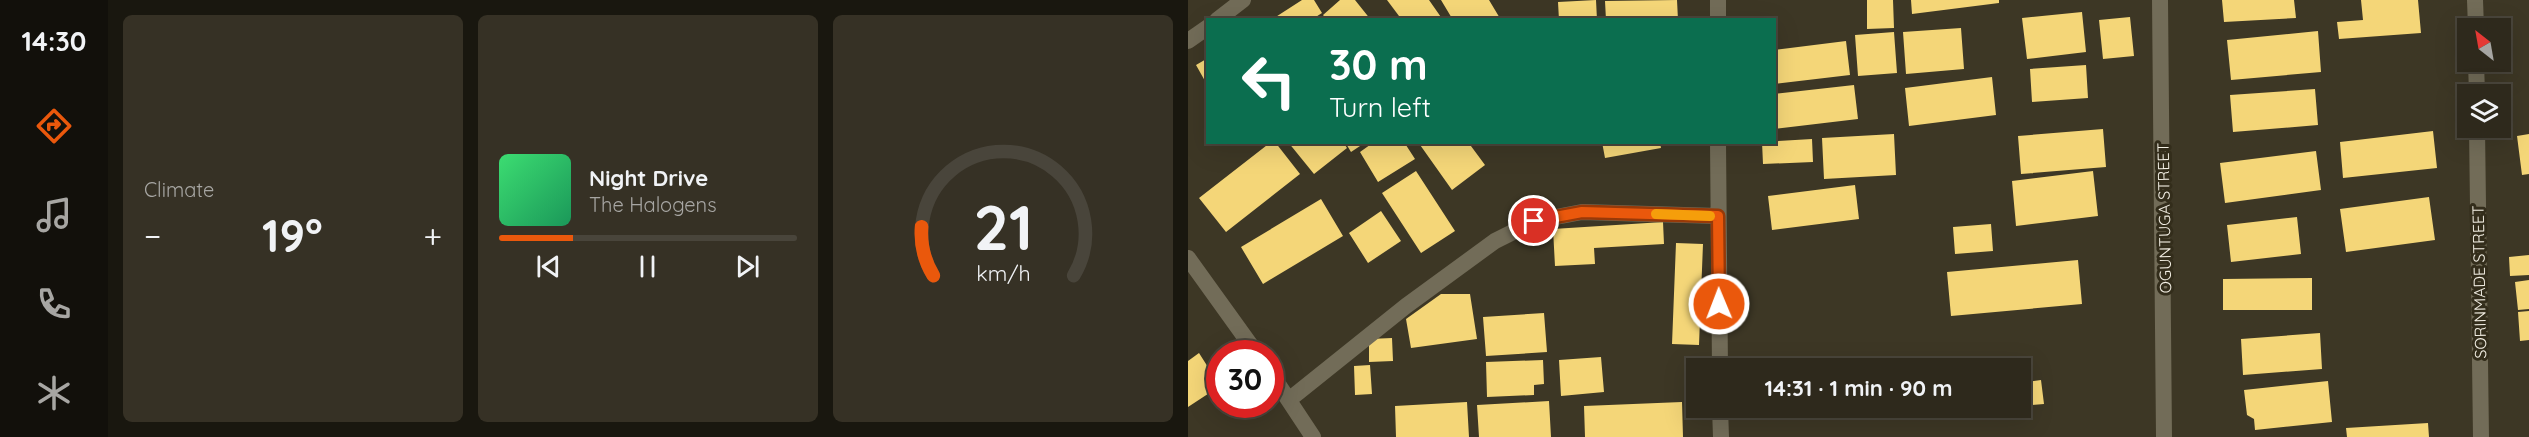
<!DOCTYPE html>
<html lang="en">
<head>
<meta charset="utf-8">
<style>
  :root { --surface:#2e291c; --page:#363125; --text:#f1f3f6; --muted:#a7a6a3; --line:#49453b; --accent:#ea580c }
  body { margin:0; font-family:Quicksand,sans-serif; background:var(--page); color:var(--text); height:100vh; display:flex; flex-direction:column; font-size:22px; white-space:nowrap }
  * { box-sizing:border-box; margin:0 }
  p { font-size:20px; color:var(--muted) }
  .icon { flex:none; width:33px; height:33px; fill:none; stroke:currentColor; stroke-width:2; stroke-linecap:round; stroke-linejoin:round }
  .map { position:relative; flex:1; overflow:hidden }
  .side { display:flex; flex-direction:column; gap:15px; padding:15px; background:#19170f; width:1080px }
  .side>* { flex:none }
  .top-card { position:absolute; left:18px; top:18px; width:570px; height:126px; border-radius:0px; box-shadow:0 6px 24px #0002,0 0 0 2px var(--line); background:#0b6e4f; color:#fff; overflow:hidden }
  .needle { width:39px; rotate:329deg }
  .tools { position:absolute; left:1269px; top:18px; display:grid; gap:12px }
  .tools a { display:grid; place-items:center; width:54px; height:54px; border-radius:0px; background:var(--surface); box-shadow:0 6px 24px #0002,0 0 0 2px var(--line); font-size:30px }
  .speed { position:absolute; left:18px; top:340px; display:flex; gap:12px; font-size:30px; font-weight:700; text-align:center }
  .speed>* { display:grid; place-content:center; width:78px; height:78px; border-radius:50%; background:var(--surface); box-shadow:0 6px 24px #0002,0 0 0 2px var(--line); line-height:1 }
  .speed .limit { border:9px solid #d22; background:#fff; color:#111 }
  .pin { position:absolute; display:grid; place-items:center; width:51px; height:51px; color:#fff; margin:-26px; border:3px solid #fff; border-radius:50%; box-shadow:0 2px 6px #0007 }
  .me { position:absolute; width:66px; margin:-33px; rotate:359deg; stroke-linejoin:round; filter:drop-shadow(0 0 4px #0008) }
  .turn { display:flex; align-items:center; gap:21px; height:126px; padding:0 24px; font-size:27px }
  .turn .icon { width:78px; height:78px; stroke-width:2.5 }
  .turn b { display:block; font-size:42px; line-height:51px }
  .big { font-size:45px; font-weight:700; line-height:1.1 }
  .side .card { flex:1; display:flex; flex-direction:column; justify-content:center; gap:9px; min-width:0; padding:0 21px; border-radius:9px; background:var(--page) }
  .side .dial { align-items:center; gap:0 }
  .dial svg { height:156px; overflow:visible; fill:none; stroke:var(--line); stroke-width:7; stroke-linecap:round; text-anchor:middle }
  .dial text { fill:var(--text); stroke:none }
  .song { display:flex; align-items:center; gap:18px }
  .cover { width:72px; height:72px; border-radius:9px; background:linear-gradient(135deg,hsl(140 70% 55%),hsl(150 70% 35%)) }
  .played { height:6px; border-radius:3px; background:linear-gradient(90deg,var(--accent) 25%,var(--line) 25%) }
  .keys { display:flex; justify-content:space-around; direction:ltr }
  .heat { display:flex; justify-content:space-between; align-items:center; font-size:33px; direction:ltr }
  .side .tiles { flex:1; display:grid; gap:15px; grid-template-columns:repeat(3,1fr) }
  .trip { position:absolute; left:498px; top:358px; width:345px; height:60px; border-radius:0px; background:var(--surface); box-shadow:0 6px 24px #0002,0 0 0 2px var(--line); font-weight:700; line-height:60px; text-align:center }
  main { display:flex; flex:1; min-height:0 }
  .menu { display:flex; flex-direction:column; width:108px; justify-content:space-around; align-items:center; background:#12100b; color:var(--muted) }
  .menu .icon { width:42px; height:42px }
  .menu .current { color:var(--accent) }
  .menu b { font-size:27px; color:var(--text) }
  .map>svg:first-child { display:block }
  .building { fill:#f4d678 }
  .lines { fill:none; stroke-linecap:round; stroke-linejoin:round }
  .minor { stroke:#726c58; stroke-width:16 }
  .route-casing { stroke:#983908; stroke-width:15 }
  .route { stroke:#ea580c; stroke-width:10 }
  .slow { stroke:#f59e0b; stroke-width:10 }
  .labels { text-anchor:middle; dominant-baseline:central; stroke-width:6; stroke-linejoin:round; paint-order:stroke }
  .street-label { font-size:16px; fill:#f4f0e5; stroke:#332d1b }
</style>
</head>
<body>
<main>
<nav class="menu">
<b>14:30</b>
<svg class="icon current" aria-label="directions" viewBox="0 0 24 24"><path d="M12 3l9 9-9 9-9-9zM9 14v-3h6M13 9l2 2-2 2"/></svg>
<svg class="icon" aria-label="music" viewBox="0 0 24 24"><path d="M9 18V5l10-2v13"/><circle cx="6" cy="18" r="3"/><circle cx="16" cy="16" r="3"/></svg>
<svg class="icon" aria-label="phone" viewBox="0 0 24 24"><path d="M5 4h4l2 5-3 2q2 4 5 5l2-3 5 2v4C11 20 4 13 5 4z"/></svg>
<svg class="icon" aria-label="climate" viewBox="0 0 24 24"><path d="M12 3v18M4 7l16 10M4 17L20 7"/></svg>
</nav>
<section class="side">
<div class="tiles">
<div class="card"><p>Climate</p>
<div class="heat"><a>−</a><b class="big">19°</b><a>+</a></div>
</div>
<div class="card">
<div class="song"><i class="cover"></i><div><b>Night Drive</b><p>The Halogens</p></div></div>
<div class="played"></div>
<div class="keys"><svg class="icon" aria-label="previous" viewBox="0 0 24 24"><path d="M18 5L8 12l10 7zM5 5v14"/></svg><svg class="icon" aria-label="pause" viewBox="0 0 24 24"><path d="M8 5v14M16 5v14"/></svg><svg class="icon" aria-label="next" viewBox="0 0 24 24"><path d="M6 5l10 7-10 7zM19 5v14"/></svg></div>
</div>
<div class="card dial"><svg viewBox="0 0 100 80">
<path d="M14 69A42 42 0 1 1 86 69"/>
<path d="M14 69A42 42 0 0 1 8 44" stroke="#ea580c"/>
<text x="50" y="56" font-size="32" font-weight="700">21</text>
<text x="50" y="72" font-size="11">km/h</text>
</svg></div>
</div>
</section>
<div class="map">
<svg width="1341" height="437" viewBox="0 0 1341 437">
  <rect width="100%" height="100%" fill="#3d3725"/>
  <path class="building" d="M114 0H126L134 13 123 20H83Z
    M152 0H167L183 20H139L135 15Z
    M199 0H241L255 20H214Z
    M253 0H301L313 20H265Z
    M408 0 409 20H371L370 2Z
    M489 0 490 20H418L417 1Z
    M679 0H705L706 28 679 29Z
    M723 0H811V3L724 14Z
    M1034 0H1106L1108 18 1036 22Z
    M1173 0H1230L1233 33 1151 39 1149 22 1175 20Z
    M894 12 898 52 839 59 834 18Z
    M942 17 946 56 915 59 911 20Z
    M773 28 776 69 718 74 715 32Z
    M1130 31 1133 72 1043 80 1039 40Z
    M706 32 709 73 670 76 667 35Z
    M658 41 662 75 586 84V50Z
    M20 58V80L17 81 8 65Z
    M898 65 900 98 844 102 842 69Z
    M804 77 808 115 721 126 717 88Z
    M666 85 670 119 586 129V94Z
    M1127 89 1130 125 1045 132 1042 95Z
    M915 129 918 167 833 174 830 136Z
    M1245 131 1249 168 1155 178 1152 142Z
    M706 134 708 175 636 179 634 138Z
    M1341 134V174L1334 175 1329 136Z
    M624 139 625 162 575 164 574 142Z
    M83 142H87L112 174 38 232 11 198Z
    M100 142H155L159 148 126 174Z
    M157 142H174L175 144 163 152Z
    M186 142H216L227 159 190 182 172 152Z
    M230 142H280L297 165 264 190Z
    M414 142H472L473 148 417 158Z
    M1128 151 1133 190 1037 203 1032 163Z
    M228 171 267 231 233 253 194 193Z
    M905 171 910 216 828 226 824 181Z
    M667 185 671 219 584 230 580 196Z
    M1241 197 1247 240 1158 252 1152 209Z
    M133 199 155 236 75 284 53 247Z
    M193 211 213 241 180 263 161 233Z
    M1109 217 1113 254 1043 262 1039 225Z
    M475 222 476 244 406 248 407 264 367 266 365 229Z
    M803 224 805 251 767 254 765 227Z
    M488 243 515 244 511 345 484 344Z
    M1341 255V275L1322 276 1321 257Z
    M890 260 894 304 763 316 759 272Z
    M1124 278V310H1035V279Z
    M1341 280V309L1330 310 1327 282Z
    M253 294H282L289 339 223 348 218 319Z
    M1341 311V340L1332 341 1330 312Z
    M356 313 359 352 298 356 295 317Z
    M1132 333 1134 369 1055 375 1053 339Z
    M204 338 205 361 181 362V339Z
    M11 353 32 386 0 407V361Z
    M413 357 416 392 373 396 371 360Z
    M696 359V369H651V361Z
    M355 360 356 384 346 385V395L299 397 298 362Z
    M182 365 184 394 167 395 166 366Z
    M836 368 837 382 853 380 856 404 832 406V369Z
    M1140 381 1144 422 1067 430 1066 419 1059 415 1056 390Z
    M361 401 363 437H291L289 405Z
    M279 402 281 437H208L207 406Z
    M494 402 495 437H397L396 406Z
    M1240 423 1241 437H1159L1158 428Z"/>
  <g class="lines">
    <path class="minor" d="M530 0V20
      M972 0 976 437
      M1287 0 1288 28
      M29 20 55 0
      M0 41 20 27
      M1288 62 1289 94
      M1289 128 1293 437
      M530 142 532 369
      M0 258 69 354
      M82 372 125 437
      M102 399 218 306 307 241 347 221 394 212 530 216
      M532 408 533 437"/>
  </g>
  <g class="lines">
    <defs>
      <path id="route" d="M346 221 394 212 530 216 531 304"/>
    </defs>
    <use href="#route" class="route-casing"/>
    <use href="#route" class="route"/>
    <path class="slow" d="M468 214 522 216"/>
  </g>
  <g class="labels">
    <g class="street-label">
      <text transform="translate(976 218) rotate(-91)">OGUNTUGA STREET</text>
      <text transform="translate(1291 282) rotate(-91)">SORINMADE STREET</text>
    </g>
  </g>
</svg>
<div class="tools">
<a><svg class="needle" viewBox="-14 -14 28 28"><path d="M0-13l5 13h-10z" fill="#e53935"/><path d="M0 13l5-13h-10z" fill="#a7a6a3"/></svg></a>
<a><svg class="icon" aria-label="layers" viewBox="0 0 24 24"><path d="M12 4l9 5-9 5-9-5zM3 14l9 5 9-5"/></svg></a>
</div>
<div class="speed"><div class="limit">30</div></div>
<div class="pin" style="left:346px;top:221px;background:#d93025"><svg class="icon" aria-label="arrive" viewBox="0 0 24 24"><path d="M6 21V4h12l-3 4 3 4H6"/></svg></div>
<svg class="me" style="left:531px;top:304px" viewBox="-20 -20 40 40"><circle r="17" fill="#ea580c" stroke="#fff" stroke-width="3"/><path d="M0-11L8 9 0 5-8 9z" fill="#fff"/></svg>
<div class="trip">14:31 · 1 min · 90 m</div>
<div class="top-card">
<div class="turn"><svg class="icon" aria-label="left" viewBox="0 0 24 24"><path d="M17 20v-9H6M10 6l-5 5 5 5"/></svg><div><b>30 m</b>Turn left</div></div>
</div>
</div>
</main>
</body>
</html>
